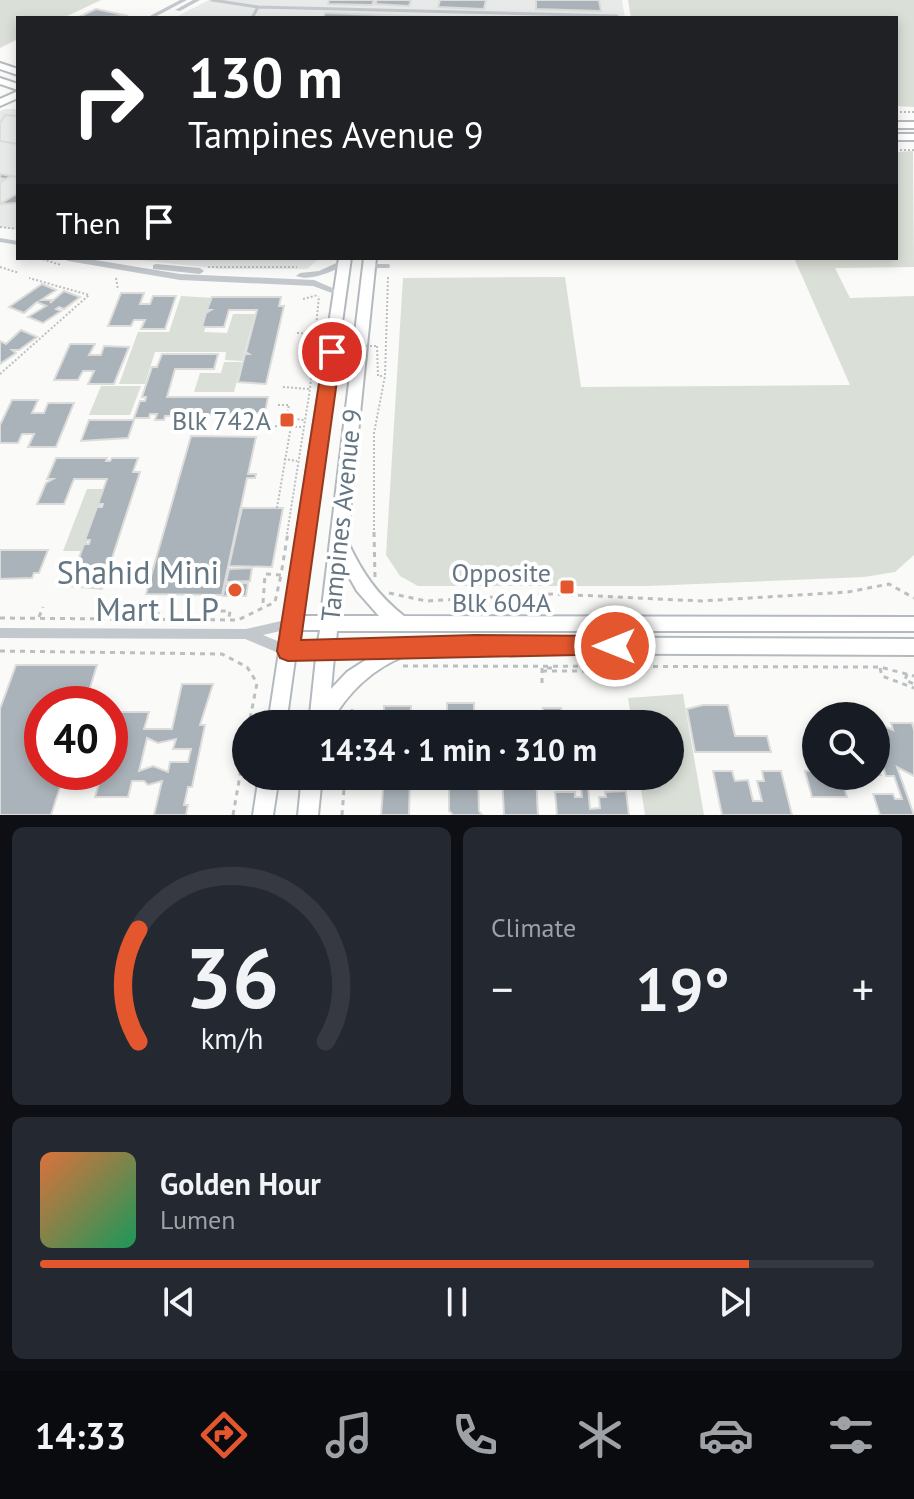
<!DOCTYPE html>
<html lang="en">
<head>
<meta charset="utf-8">
<style>
  :root { --surface:#171b24; --page:#242831; --text:#f1f3f6; --muted:#9ea1a6; --line:#363941; --accent:#e4572e }
  body { margin:0; font-family:"PT Sans",sans-serif; background:var(--page); color:var(--text); height:100vh; display:flex; flex-direction:column; font-size:30px; white-space:nowrap }
  * { box-sizing:border-box; margin:0 }
  p { font-size:26px; color:var(--muted) }
  .icon { flex:none; width:44px; height:44px; fill:none; stroke:currentColor; stroke-width:2; stroke-linecap:round; stroke-linejoin:round }
  .map { position:relative; height:815px; overflow:hidden }
  .details { display:flex; flex-direction:column; gap:12px; padding:12px; background:#0d0f14; flex:1 }
  .details>* { flex:none }
  .hud { position:absolute; left:16px; top:16px; width:882px; height:244px; border-radius:0px; box-shadow:0 4px 12px #0003; background:#202124; color:#fff; overflow:hidden }
  .tools { position:absolute; left:802px; top:702px; display:grid; gap:16px }
  .tools a { display:grid; place-items:center; width:88px; height:88px; border-radius:50%; background:var(--surface); box-shadow:0 4px 12px #0003; font-size:40px }
  .speed { position:absolute; left:24px; top:686px; display:flex; gap:16px; font-size:40px; font-weight:700; text-align:center }
  .speed>* { display:grid; place-content:center; width:104px; height:104px; border-radius:50%; background:var(--surface); box-shadow:0 4px 12px #0003; line-height:1 }
  .speed .limit { border:12px solid #d22; background:#fff; color:#111 }
  .pin { position:absolute; display:grid; place-items:center; width:68px; height:68px; color:#fff; margin:-34px; border:4px solid #fff; border-radius:50%; box-shadow:0 2px 8px #0007 }
  .me { position:absolute; width:88px; margin:-44px; rotate:270deg; stroke-linejoin:round; filter:drop-shadow(0 0 6px #0008) }
  .turn { display:flex; align-items:center; gap:28px; height:168px; padding:0 40px; font-size:36px }
  .turn .icon { width:104px; height:104px; stroke-width:2.5 }
  .turn b { display:block; font-size:56px; line-height:68px }
  .then { display:flex; align-items:center; height:76px; padding:0 40px; background:#0003; gap:16px; font-size:30px }
  .big { font-size:60px; font-weight:600; line-height:1.1 }
  .details .card { flex:1; display:flex; flex-direction:column; justify-content:center; gap:12px; min-width:0; padding:0 28px; border-radius:12px; background:var(--page) }
  .details .dial { align-items:center; gap:0 }
  .dial svg { height:208px; overflow:visible; fill:none; stroke:var(--line); stroke-width:7; stroke-linecap:round; text-anchor:middle }
  .dial text { fill:var(--text); stroke:none }
  .song { display:flex; align-items:center; gap:24px }
  .cover { width:96px; height:96px; border-radius:12px; background:linear-gradient(135deg,hsl(20 70% 55%),hsl(150 70% 35%)) }
  .played { height:8px; border-radius:4px; background:linear-gradient(90deg,var(--accent) 85%,var(--line) 85%) }
  .keys { display:flex; justify-content:space-around; direction:ltr }
  .heat { display:flex; justify-content:space-between; align-items:center; font-size:44px; direction:ltr }
  .details .tiles { flex:1; display:grid; gap:12px; grid-template-columns:1fr 1fr }
  .card:last-child { grid-column:span 2 }
  .trip { position:absolute; left:232px; top:710px; width:452px; height:80px; border-radius:40px; background:var(--surface); box-shadow:0 4px 12px #0003; font-weight:600; line-height:80px; text-align:center }
  .tab-bar { display:flex; height:128px; justify-content:space-around; align-items:center; background:#090b0e; color:var(--muted) }
  .tab-bar .icon { width:56px; height:56px }
  .tab-bar .on { color:var(--accent) }
  .tab-bar b { font-size:36px; color:var(--text) }
  .map>svg:first-child { display:block }
  .built { fill:#e8e9e9 }
  .green { fill:#dadfd7 }
  .building { fill:#aab3b9; stroke:#dcdcda; stroke-width:2; fill-rule:evenodd }
  .lines { fill:none; stroke-linecap:round; stroke-linejoin:round }
  .secondary-casing { stroke:#b3babf; stroke-width:4 }
  .primary-casing { stroke:#b5babe; stroke-width:4 }
  .path-far1 { stroke:#bbbfc2; stroke-width:2; stroke-dasharray:2 2; stroke-linecap:butt }
  .path { stroke:#bbbfc2; stroke-width:3; stroke-dasharray:5 5; stroke-linecap:butt }
  .lane-far1 { stroke:#c3c8cc; stroke-width:3 }
  .lane { stroke:#c3c8cc; stroke-width:4 }
  .street { fill:#c3c8cc; fill-rule:evenodd }
  .secondary { fill:#fff; fill-rule:evenodd }
  .primary { fill:#fff; fill-rule:evenodd }
  .path-bridge { stroke:#bbbfc2; stroke-width:2; stroke-dasharray:2 2; stroke-linecap:butt }
  .route { fill:#e4572e; stroke:#94391e; stroke-width:2 }
  .poi-dot { fill:#e4572e; stroke:#fff; stroke-width:3 }
  .labels { text-anchor:middle; dominant-baseline:central; stroke-width:8; stroke-linejoin:round; paint-order:stroke }
  .poi-label { font-size:26px; fill:#657683; stroke:#fff; text-anchor:end }
  .street-label { font-size:26px; fill:#657683; stroke:#fff }
  .near-poi-label { font-size:32px; fill:#657683; stroke:#fff; text-anchor:end }
</style>
</head>
<body>
<div class="map">
<svg width="914" height="815" viewBox="0 0 914 815">
  <rect width="100%" height="100%" fill="#fafaf8"/>
  <path class="built" d="M209 0H622L625 18H174Z
    M5 109H18V230L0 227V111Z
    M121 258H320L307 269H220Z"/>
  <path class="green" d="M0 0H101L63 18H18V39L0 48Z
    M628 0H914V107L896 106V18H631Z
    M913 151 914 267 835 268 850 298 914 296V555L895 572 864 577 647 586H418L400 576 386 555 403 278 565 277 581 387 850 385 794 258H896V152Z
    M181 296 214 298 204 332 227 333 233 314H255L242 361 225 360 226 352H155L145 384H119L138 332H169Z
    M224 362H242L234 392H194L200 373H221Z
    M101 386H141L130 415H89Z
    M87 489H106L84 551H63Z
    M683 694 704 815H645L639 776H670V724H632L628 698Z"/>
  <path class="building" d="M329 0H374L372 5 328 4Z
    M377 0H411L409 6 375 4Z
    M440 0H486L484 9 438 7Z
    M536 0H599L601 11 536 9Z
    M96 9 128 16 77 18Z
    M325 13 469 18H323Z
    M5 115 18 116V144L0 141V123Z
    M5 115 18 116V144L0 141V123Z
    M0 174 18 177V203L0 204V182L5 179 0 178Z
    M11 176 18 177V193L0 204V182Z
    M42 284 56 290 41 300H52L50 303 64 291 80 297 64 309 59 307 56 309 61 311 43 323 28 317 46 306 37 302 24 313 9 307Z
    M121 293H144L140 304H150L153 296H176L165 329H141L145 320H134L131 326H108Z
    M212 297H281L279 306H284L266 384 238 382 245 354H249L246 352 257 310H229L224 327H202L206 313 211 310H207Z
    M21 330 37 337 19 350H12L16 353 0 364V341L6 344Z
    M70 344H95L89 355H101L104 346 129 347 114 384H88L94 371H83L78 380H54Z
    M162 354H218L214 369H175L167 397H268L265 413 165 416 164 420H155L157 414H150L149 418H134L140 401H145L146 397H142L152 367H157Z
    M12 400H38L32 413H44L48 403H74L56 447H28L34 434H22L18 443H0V425Z
    M89 420H134L128 438 81 441Z
    M191 436 256 437 248 474H256L255 478H247L222 595 146 594Z
    M56 458H107L106 461H110L112 458H138L133 472H140L102 589 69 586 84 544H89L90 540H85L97 507H102L103 504H98L107 479H74L64 504H37L46 483 53 479H47Z
    M242 508H283L272 567 229 566Z
    M0 550H48L39 573H34L32 578 0 579Z
    M252 568 250 581 226 582 229 569Z
    M248 583 246 596H223L225 584Z
    M16 665H97L85 704H42V772H65L51 815H0V709Z
    M182 684H213L200 725H205L192 787H188L184 805H188L186 815H154L162 781 148 785 144 781H132L128 797H95L102 772H110L116 737H112L119 712H149L144 729H172ZM147 738 158 743 176 739 173 749H191L188 762H170L168 772 153 766 139 771Z
    M447 703H474V724H447Z
    M703 705H728L735 736H767L771 752H695L687 709Z
    M384 706H411L410 724H383Z
    M543 708H561L562 716H569V724H544Z
    M891 723H912L914 730V776L897 767 914 815H880L873 794H893L895 799H902L894 776H886L883 767H878L881 775H876V730H881L879 724 893 730Z
    M713 771H732L735 781 748 780 753 801H762L757 781H764L762 771H781L792 815H722Z
    M805 771H816V776H841L847 797H812Z
    M384 776H410L409 815H381Z
    M449 776H478L479 811 482 815H453L449 811Z
    M502 776H536L538 815H504Z
    M580 776H587L590 809 600 808 599 797H606L605 792 626 791 629 815H557L555 792H575V797H582Z"/>
  <g class="lines">
    <defs>
      <path id="secondary" d="M339 258H351L301 616H321L364 258H376L347 540C361 571 377 595 404 616L914 617V631H337L336 642 475 637 914 639V655L475 653C459 653 420 651 407 655 373 668 347 693 330 724H309L316 658 295 659 286 724H268ZM344 568 357 591 379 616H339ZM299 630H320L318 642 298 643ZM372 656 347 672 331 689 334 657Z
        M259 776H279L273 815H253Z
        M302 776H322L318 815H298Z"/>
      <path id="primary" d="M0 63 18 69V75L0 69Z
        M0 78 18 84V90L0 84Z
        M18 91V98L0 106V99Z
        M896 122H914V128H896Z
        M896 134H914V140H896Z"/>
    </defs>
    <use href="#secondary" class="secondary-casing"/>
    <use href="#primary" class="primary-casing"/>
    <path class="path-far1" d="M896 112H914
      M896 150H914
      M0 227 18 229
      M39 258 61 265
      M0 267 19 273
      M208 267H297
      M116 278 118 290
      M303 299 318 295
      M297 333 316 334
      M377 346 378 376H383
      M0 374 89 295 29 278
      M283 387 309 389
      M278 405H289L286 418 304 420
      M271 426 302 427
      M284 459 297 461
      M277 508 291 426
      M287 534 310 389 319 296
      M374 534V433L385 376 388 277"/>
    <path class="path" d="M374 532 375 577
      M389 593 426 601 554 594 701 601 848 592 889 584 914 598
      M263 603 265 574 281 575 288 532
      M220 604 218 611H230L229 618
      M39 617 43 607
      M157 617 160 607
      M0 618 238 620 275 602 281 575
      M0 651 222 654 247 667 257 683 249 724
      M403 666 880 667 914 676
      M880 668 882 676 914 688
      M542 671H608L607 666
      M907 674 905 680 914 684
      M542 683V668H555V665
      M350 724 353 705
      M233 815 246 742
      M342 815 345 776"/>
    <path class="lane-far1" d="M212 0 258 7 617 16
      M252 18 258 7"/>
    <path class="lane" d="M370 266H388"/>
    <path class="street" d="M180 0H187L153 18H146Z
      M193 0H200L180 11 175 10Z
      M0 238 18 241V245L0 242Z
      M64 258H83L180 274 314 280 344 293 340 296 313 286 180 280 68 261Z
      M345 259 348 260V264C332 271 312 282 296 276L300 273 319 271Z
      M156 264 200 268 204 271 200 274 153 269V265Z
      M294 618 298 619 300 623 298 627 263 635 292 647 294 651 292 655 288 657 245 639 0 638V628L246 629Z"/>
    <use href="#secondary" class="secondary"/>
    <use href="#primary" class="primary"/>
    <path class="path-bridge" d="M318 345 377 346"/>
  </g>
  <path class="route" d="M332 346 341 352 301 640 475 635 615 636 623 639 626 646 623 654 288 661 280 658 277 651 324 352Z"/>
  <g class="poi-dot">
    <rect x="279" y="412" width="16" height="16" rx="4"/>
    <rect x="559" y="579" width="16" height="16" rx="4"/>
    <circle cx="235" cy="590" r="8"/>
  </g>
  <g class="labels">
    <g class="poi-label">
      <text x="271" y="420">Blk 742A</text>
      <text x="551" y="572">Opposite<tspan x="551" dy="30">Blk 604A</tspan></text>
    </g>
    <g class="street-label">
      <text transform="translate(341 515) rotate(-84)">Tampines Avenue 9</text>
    </g>
    <g class="near-poi-label">
      <text x="219" y="572">Shahid Mini<tspan x="219" dy="37">Mart LLP</tspan></text>
    </g>
  </g>
</svg>
<div class="tools">
<a><svg class="icon" aria-label="search" viewBox="0 0 24 24"><circle cx="10" cy="10" r="6"/><path d="M15 15l6 6"/></svg></a>
</div>
<div class="speed"><div class="limit">40</div></div>
<div class="pin" style="left:332px;top:352px;background:#d93025"><svg class="icon" aria-label="arrive" viewBox="0 0 24 24"><path d="M6 21V4h12l-3 4 3 4H6"/></svg></div>
<svg class="me" style="left:615px;top:646px" viewBox="-20 -20 40 40"><circle r="17" fill="#e4572e" stroke="#fff" stroke-width="3"/><path d="M0-11L8 9 0 5-8 9z" fill="#fff"/></svg>
<div class="trip">14:34 · 1 min · 310 m</div>
<div class="hud">
<div class="turn"><svg class="icon" aria-label="right" viewBox="0 0 24 24"><path d="M7 20v-9h11M14 6l5 5-5 5"/></svg><div><b>130 m</b>Tampines Avenue 9</div></div>
<div class="then">Then<svg class="icon" aria-label="arrive" viewBox="0 0 24 24"><path d="M6 21V4h12l-3 4 3 4H6"/></svg></div>
</div>
</div>
<section class="details">
<div class="tiles">
<div class="card dial"><svg viewBox="0 0 100 80">
<path d="M14 69A42 42 0 1 1 86 69"/>
<path d="M14 69A42 42 0 0 1 14 26" stroke="#e4572e"/>
<text x="50" y="56" font-size="32" font-weight="700">36</text>
<text x="50" y="72" font-size="11">km/h</text>
</svg></div>
<div class="card"><p>Climate</p>
<div class="heat"><a>−</a><b class="big">19°</b><a>+</a></div>
</div>
<div class="card">
<div class="song"><i class="cover"></i><div><b>Golden Hour</b><p>Lumen</p></div></div>
<div class="played"></div>
<div class="keys"><svg class="icon" aria-label="previous" viewBox="0 0 24 24"><path d="M18 5L8 12l10 7zM5 5v14"/></svg><svg class="icon" aria-label="pause" viewBox="0 0 24 24"><path d="M8 5v14M16 5v14"/></svg><svg class="icon" aria-label="next" viewBox="0 0 24 24"><path d="M6 5l10 7-10 7zM19 5v14"/></svg></div>
</div>
</div>
</section>
<nav class="tab-bar">
<b>14:33</b>
<svg class="icon on" aria-label="directions" viewBox="0 0 24 24"><path d="M12 3l9 9-9 9-9-9zM9 14v-3h6M13 9l2 2-2 2"/></svg>
<svg class="icon" aria-label="music" viewBox="0 0 24 24"><path d="M9 18V5l10-2v13"/><circle cx="6" cy="18" r="3"/><circle cx="16" cy="16" r="3"/></svg>
<svg class="icon" aria-label="phone" viewBox="0 0 24 24"><path d="M5 4h4l2 5-3 2q2 4 5 5l2-3 5 2v4C11 20 4 13 5 4z"/></svg>
<svg class="icon" aria-label="climate" viewBox="0 0 24 24"><path d="M12 3v18M4 7l16 10M4 17L20 7"/></svg>
<svg class="icon" aria-label="car" viewBox="0 0 24 24"><path d="M5 17H2v-5l4-1 3-4h7l3 4 3 1v5h-3M9 17h6M6 11h13"/><circle cx="7" cy="17" r="2"/><circle cx="17" cy="17" r="2"/></svg>
<svg class="icon" aria-label="filters" viewBox="0 0 24 24"><path d="M4 7h16M4 17h16"/><circle cx="9" cy="7" r="2"/><circle cx="15" cy="17" r="2"/></svg>
</nav>
</body>
</html>
